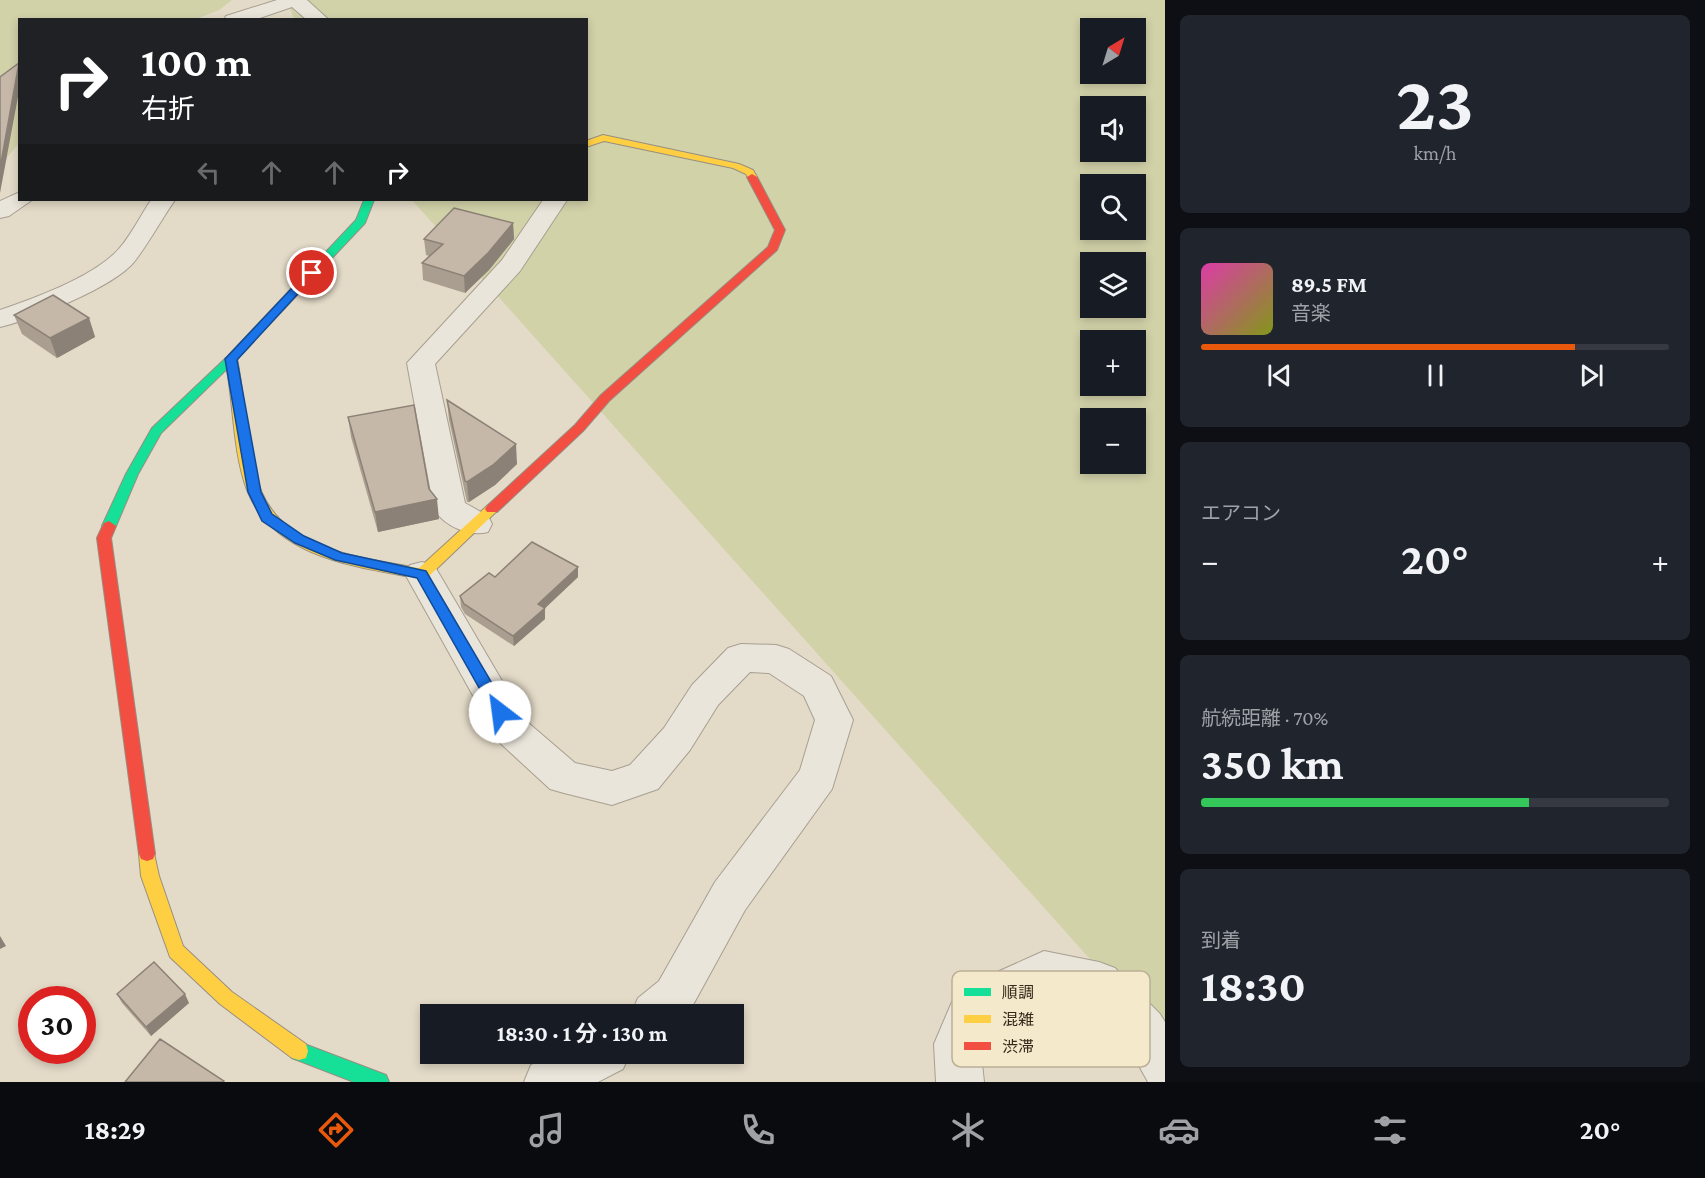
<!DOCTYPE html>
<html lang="ja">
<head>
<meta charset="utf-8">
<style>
  :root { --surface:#171b24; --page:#20242c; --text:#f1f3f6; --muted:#9ea1a6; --line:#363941; --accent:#ea580c }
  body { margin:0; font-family:"Crimson Pro","Noto Sans JP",serif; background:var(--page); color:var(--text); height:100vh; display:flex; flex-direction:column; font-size:22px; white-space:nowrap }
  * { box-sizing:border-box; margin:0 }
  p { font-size:20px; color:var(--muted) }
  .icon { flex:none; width:33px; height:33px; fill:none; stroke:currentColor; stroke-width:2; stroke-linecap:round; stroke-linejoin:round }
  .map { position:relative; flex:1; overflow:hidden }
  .details { display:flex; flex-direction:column; gap:15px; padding:15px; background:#0d0f14; width:540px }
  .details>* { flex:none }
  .banner { position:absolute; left:18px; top:18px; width:570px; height:183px; border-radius:0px; box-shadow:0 3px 9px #0003; background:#202124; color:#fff; overflow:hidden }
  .needle { width:39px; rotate:38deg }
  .buttons { position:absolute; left:1080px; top:18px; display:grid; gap:12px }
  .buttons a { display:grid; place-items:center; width:66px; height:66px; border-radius:0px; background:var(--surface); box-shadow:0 3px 9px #0003; font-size:30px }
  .speed { position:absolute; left:18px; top:986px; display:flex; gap:12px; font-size:30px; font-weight:700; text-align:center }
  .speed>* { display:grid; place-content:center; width:78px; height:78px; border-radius:50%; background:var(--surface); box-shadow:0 3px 9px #0003; line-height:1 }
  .speed .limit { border:9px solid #d22; background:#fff; color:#111 }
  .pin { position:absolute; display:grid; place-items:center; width:51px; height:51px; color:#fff; margin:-26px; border:3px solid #fff; border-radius:50%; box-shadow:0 2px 6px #0007 }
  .me { position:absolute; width:66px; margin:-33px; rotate:330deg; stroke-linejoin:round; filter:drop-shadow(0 0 4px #0008) }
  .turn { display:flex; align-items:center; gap:21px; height:126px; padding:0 24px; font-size:27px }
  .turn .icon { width:78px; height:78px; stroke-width:2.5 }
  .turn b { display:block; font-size:42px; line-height:51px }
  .lanes { display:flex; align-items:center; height:57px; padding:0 24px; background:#0003; justify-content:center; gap:30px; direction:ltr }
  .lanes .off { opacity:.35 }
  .big { font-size:45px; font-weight:700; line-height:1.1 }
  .details .tile { flex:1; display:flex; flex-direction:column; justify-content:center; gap:9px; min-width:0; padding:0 21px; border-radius:9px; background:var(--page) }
  .details .dial { align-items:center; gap:0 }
  .dial b { font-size:78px; line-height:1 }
  .song { display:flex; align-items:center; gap:18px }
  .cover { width:72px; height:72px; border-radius:9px; background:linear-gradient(135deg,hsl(320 70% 55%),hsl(70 70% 35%)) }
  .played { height:6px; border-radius:3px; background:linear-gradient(90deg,var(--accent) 80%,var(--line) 80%) }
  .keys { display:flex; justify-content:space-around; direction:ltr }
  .heat { display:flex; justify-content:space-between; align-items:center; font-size:33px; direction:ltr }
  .charge { height:9px; border-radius:4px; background:linear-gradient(90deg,#34c759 70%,var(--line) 0) }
  .trip { position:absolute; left:420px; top:1004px; width:324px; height:60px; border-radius:0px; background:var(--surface); box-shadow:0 3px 9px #0003; font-weight:700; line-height:60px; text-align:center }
  .tab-bar { display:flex; height:96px; justify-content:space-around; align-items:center; background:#090b0e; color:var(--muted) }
  .tab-bar .icon { width:42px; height:42px }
  .tab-bar .current { color:var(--accent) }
  .tab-bar b { font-size:27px; color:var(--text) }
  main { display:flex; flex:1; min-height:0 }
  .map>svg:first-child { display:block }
  .green { fill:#d2d2a9; fill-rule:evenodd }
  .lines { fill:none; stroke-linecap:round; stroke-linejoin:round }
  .street-casing { stroke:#a79f91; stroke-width:2 }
  .fast-casing { stroke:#978e81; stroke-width:2 }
  .slow-casing { stroke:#978e81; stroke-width:2 }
  .jam-casing { stroke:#978e81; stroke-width:2 }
  .street { fill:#eae5da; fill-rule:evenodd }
  .fast { fill:#16e098; fill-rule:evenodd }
  .slow { fill:#ffcf43; fill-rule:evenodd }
  .jam { fill:#f24e42; fill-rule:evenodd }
  .wall { fill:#aa9e90 }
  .shaded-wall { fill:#8b8176 }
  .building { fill:#c6b8a8; stroke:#8b8176; stroke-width:1.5 }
  .route { fill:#1a73e8; stroke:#114b97; stroke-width:1.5 }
  .key { fill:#f5e9cb; stroke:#bbaf96; stroke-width:1.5 }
  .key-label { font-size:16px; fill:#34271b }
</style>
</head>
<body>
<main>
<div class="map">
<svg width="1165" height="1082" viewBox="0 0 1165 1082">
  <rect width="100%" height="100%" fill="#e3dac7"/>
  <path class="green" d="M0 0H232L219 10 196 19 20 20 19 143 0 166Z
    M287 0H1165V1043L412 200H586V20L294 19ZM1090 28H1136V74H1090ZM1090 106H1136V152H1090ZM1090 184H1136V230H1090ZM1090 262H1136V308H1090ZM1090 340H1136V386H1090ZM1090 418H1136V464H1090Z"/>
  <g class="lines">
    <defs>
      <path id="street" d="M277 0H307L329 20H307L292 7 254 20H224L226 16Z
        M20 192V200H32L9 216 0 218V201Z
        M151 200H175C161 220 149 243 134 262 112 288 33 319 0 327V310C35 298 87 279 114 254 129 240 140 216 151 200Z
        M543 200H567L520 271 435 364 465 503 488 516 492 524 488 532C469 537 444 526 434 509L407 363 502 260Z
        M422 562 434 565 525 720 575 763 612 771 630 765 664 728 692 685 728 648 741 644 776 645 789 649 831 676 853 720 832 789 745 910 688 1014H631L638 998 659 981 715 882 800 770 815 720 804 696 769 673 750 672 718 705 690 750 658 789 612 805 564 793 550 789 499 742 405 574 410 565Z
        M1044 951 1099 962 1115 968 1160 1014 1165 1022V1082H1148L1128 1046 1087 1002 1046 993 990 1020 980 1044 984 1082H936L934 1044 957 990Z
        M557 1053H630L623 1069 598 1082H524L531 1065Z"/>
      <path id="fast" d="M364 200H374L365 223 235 361 161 433 138 474 116 526 109 531 104 529 102 526 126 474 152 428 227 357 356 220Z
        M299 1042 386 1075 389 1082H354L292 1058 290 1051 292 1044Z"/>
      <path id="slow" d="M603 135 739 164 753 170 757 177 752 180 749 179 746 174 733 168 604 141 586 147V141Z
        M231 356 237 359C246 402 244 450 261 491 286 551 363 558 419 568L487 506 492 504 499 509 427 578 422 579C359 567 274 559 247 490 232 449 234 401 225 359Z
        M147 847 153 849 159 876 183 946 232 992 306 1044 308 1051 306 1058 299 1060 292 1058 220 1004 170 957 141 876 139 854 141 849Z"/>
      <path id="jam" d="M752 174 757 177 785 230 777 250 609 401 583 431 497 512H487L485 509 487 506 575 425 601 395 768 247 775 230 747 177Z
        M109 521 116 526 111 538 155 854 153 859 147 861 141 859 139 854 97 538 104 523Z"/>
    </defs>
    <use href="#street" class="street-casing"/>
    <use href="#fast" class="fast-casing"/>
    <use href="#slow" class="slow-casing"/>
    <use href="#jam" class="jam-casing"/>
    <use href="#street" class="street"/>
    <use href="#fast" class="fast"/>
    <use href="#slow" class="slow"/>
    <use href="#jam" class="jam"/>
  </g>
  <path class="wall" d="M513 223 514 239 489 270 465 293 423 280 422 263 429 256 426 255 424 239Z
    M14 315 89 318 95 337 57 358 22 334Z
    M447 400 517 464 495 485 469 502H467L449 420Z
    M348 417 429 489 439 519 378 532 351 437Z
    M495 577H578L545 608V619L514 646 465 614 461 607 460 596Z
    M117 994 189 1003 151 1036 122 1003Z"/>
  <path class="shaded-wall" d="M19 63 20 86 0 193V168Z
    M513 223 514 239 489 270 465 293 464 276Z
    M89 318 95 337 57 358 50 338Z
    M516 444 517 464 495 485 469 502 467 482Z
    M437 499 439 519 378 532 375 512Z
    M578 567V577L541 612 545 608V619L514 646 513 636 538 604Z
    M0 936 6 946 0 949Z
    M185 994 189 1003 151 1036 146 1027Z"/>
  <path class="building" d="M19 63 0 168V77Z
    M454 208 513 223 488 253 464 276 422 263 443 244 424 239Z
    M53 295 89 318 50 338 14 315Z
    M447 400 516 444 493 465 467 482 465 481Z
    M414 405 429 489 437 499 375 512 348 417Z
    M532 542 578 567 538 604 545 608 513 636 464 604 460 596 489 573 495 577Z
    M154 962 185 994 146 1027 117 994Z
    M160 1039 224 1081 223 1082H125Z"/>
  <path class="route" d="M308 271 317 273 237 360 261 492 272 514 304 536 342 553 426 571 506 707 508 712 506 716H495L417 578 335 560 295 543 262 521 248 492 225 359Z"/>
  <rect x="952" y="971" width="198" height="96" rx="9" class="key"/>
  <rect x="964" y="988" width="27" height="8" fill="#16e098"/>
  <rect x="964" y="1015" width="27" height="8" fill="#ffcf43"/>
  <rect x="964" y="1042" width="27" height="8" fill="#f24e42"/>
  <g class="key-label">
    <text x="1002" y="998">順調</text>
    <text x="1002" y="1025">混雑</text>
    <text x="1002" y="1052">渋滞</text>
  </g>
</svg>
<div class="buttons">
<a><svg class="needle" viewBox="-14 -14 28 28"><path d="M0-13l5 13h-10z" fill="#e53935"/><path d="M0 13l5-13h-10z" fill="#9ea1a6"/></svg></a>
<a><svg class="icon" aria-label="sound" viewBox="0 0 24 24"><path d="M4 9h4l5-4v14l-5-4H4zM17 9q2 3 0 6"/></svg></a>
<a><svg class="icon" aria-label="search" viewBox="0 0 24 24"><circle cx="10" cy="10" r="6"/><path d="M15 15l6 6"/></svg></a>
<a><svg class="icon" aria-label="layers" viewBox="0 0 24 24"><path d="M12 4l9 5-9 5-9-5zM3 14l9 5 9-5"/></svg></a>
<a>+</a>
<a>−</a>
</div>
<div class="speed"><div class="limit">30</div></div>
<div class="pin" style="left:312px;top:273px;background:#d93025"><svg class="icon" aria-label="arrive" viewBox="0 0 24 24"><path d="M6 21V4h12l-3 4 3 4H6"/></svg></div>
<svg class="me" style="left:500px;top:712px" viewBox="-20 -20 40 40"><circle r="19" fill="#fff"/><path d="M0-13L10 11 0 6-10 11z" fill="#1a73e8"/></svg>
<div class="trip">18:30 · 1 分 · 130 m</div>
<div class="banner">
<div class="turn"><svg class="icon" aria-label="right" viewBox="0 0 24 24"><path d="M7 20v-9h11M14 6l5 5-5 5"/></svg><div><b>100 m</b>右折</div></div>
<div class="lanes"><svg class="icon off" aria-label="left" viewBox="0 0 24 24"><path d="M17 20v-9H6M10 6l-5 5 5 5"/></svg><svg class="icon off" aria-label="ahead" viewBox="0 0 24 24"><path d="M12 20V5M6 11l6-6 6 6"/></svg><svg class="icon off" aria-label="ahead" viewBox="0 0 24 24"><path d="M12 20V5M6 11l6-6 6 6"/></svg><svg class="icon" aria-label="right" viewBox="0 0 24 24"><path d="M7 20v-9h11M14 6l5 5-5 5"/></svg></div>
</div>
</div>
<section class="details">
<div class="tile dial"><b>23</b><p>km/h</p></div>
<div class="tile">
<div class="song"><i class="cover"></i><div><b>89.5 FM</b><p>音楽</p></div></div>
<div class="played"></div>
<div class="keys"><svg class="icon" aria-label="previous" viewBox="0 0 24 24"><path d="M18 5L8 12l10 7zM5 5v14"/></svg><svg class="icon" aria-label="pause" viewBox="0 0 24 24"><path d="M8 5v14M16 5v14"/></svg><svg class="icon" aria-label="next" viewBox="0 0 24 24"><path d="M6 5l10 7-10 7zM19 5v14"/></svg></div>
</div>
<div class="tile"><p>エアコン</p>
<div class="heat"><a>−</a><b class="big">20°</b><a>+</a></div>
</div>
<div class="tile"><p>航続距離 · 70%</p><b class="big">350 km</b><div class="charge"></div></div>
<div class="tile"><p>到着</p><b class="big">18:30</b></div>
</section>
</main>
<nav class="tab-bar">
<b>18:29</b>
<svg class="icon current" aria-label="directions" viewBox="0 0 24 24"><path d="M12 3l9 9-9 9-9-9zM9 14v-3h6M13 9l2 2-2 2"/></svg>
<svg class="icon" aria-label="music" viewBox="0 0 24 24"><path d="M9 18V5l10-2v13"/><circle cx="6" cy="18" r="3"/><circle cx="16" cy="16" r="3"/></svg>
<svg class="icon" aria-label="phone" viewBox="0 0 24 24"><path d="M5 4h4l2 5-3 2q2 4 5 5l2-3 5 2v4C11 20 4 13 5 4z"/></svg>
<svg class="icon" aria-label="climate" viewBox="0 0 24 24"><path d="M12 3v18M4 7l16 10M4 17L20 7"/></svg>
<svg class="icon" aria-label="car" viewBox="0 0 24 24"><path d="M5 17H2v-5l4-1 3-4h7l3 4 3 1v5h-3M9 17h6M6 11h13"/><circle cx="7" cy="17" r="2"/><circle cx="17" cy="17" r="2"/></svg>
<svg class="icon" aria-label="filters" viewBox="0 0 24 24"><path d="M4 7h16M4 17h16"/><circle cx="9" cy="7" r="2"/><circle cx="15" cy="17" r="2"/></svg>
<b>20°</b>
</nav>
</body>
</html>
